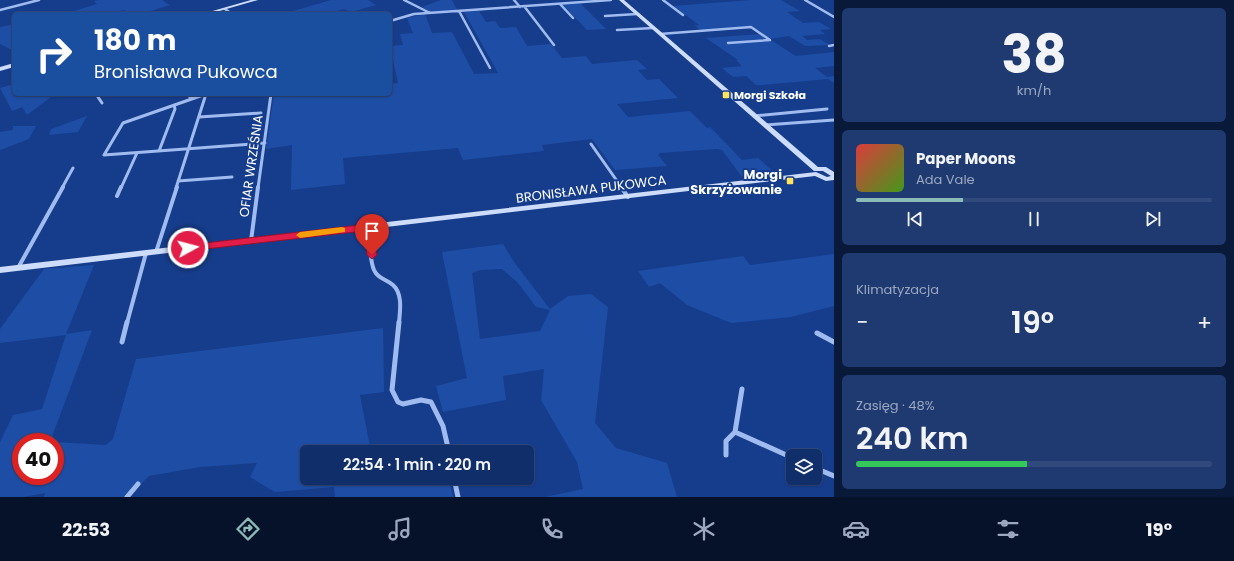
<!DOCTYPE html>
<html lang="pl">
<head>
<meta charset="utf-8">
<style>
  :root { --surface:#102e69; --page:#1e3a71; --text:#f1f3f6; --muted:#9ca8c0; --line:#304a7d; --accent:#8bbbb9 }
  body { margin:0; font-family:Poppins,sans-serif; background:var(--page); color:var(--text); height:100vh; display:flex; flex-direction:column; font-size:15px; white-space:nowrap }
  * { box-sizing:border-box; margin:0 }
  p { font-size:13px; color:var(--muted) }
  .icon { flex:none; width:22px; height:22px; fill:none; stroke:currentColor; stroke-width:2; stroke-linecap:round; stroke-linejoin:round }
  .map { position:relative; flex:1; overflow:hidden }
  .details { display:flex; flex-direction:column; gap:8px; padding:8px; background:#09193a; width:400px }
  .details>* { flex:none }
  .banner { position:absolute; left:12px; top:12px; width:380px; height:84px; border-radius:6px; box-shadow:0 1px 3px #0004,0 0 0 1px var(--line); background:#1a4fa0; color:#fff; overflow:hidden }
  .controls { position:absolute; left:786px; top:449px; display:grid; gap:8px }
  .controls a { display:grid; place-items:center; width:36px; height:36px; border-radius:6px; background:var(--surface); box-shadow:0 1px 3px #0004,0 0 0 1px var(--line); font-size:20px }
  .speed { position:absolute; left:12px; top:433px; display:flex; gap:8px; font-size:20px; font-weight:700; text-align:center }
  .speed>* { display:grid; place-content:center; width:52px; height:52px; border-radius:50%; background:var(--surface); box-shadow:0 1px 3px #0004,0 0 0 1px var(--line); line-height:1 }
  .speed .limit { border:6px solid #d22; background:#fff; color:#111 }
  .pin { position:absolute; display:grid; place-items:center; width:34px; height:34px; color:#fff; margin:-41px -17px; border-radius:50% 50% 50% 0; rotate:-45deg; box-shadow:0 0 4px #0007 }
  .pin .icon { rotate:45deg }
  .me { position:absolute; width:44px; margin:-22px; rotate:83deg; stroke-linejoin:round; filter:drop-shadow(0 0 3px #0008) }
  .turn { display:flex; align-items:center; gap:14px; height:84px; padding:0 16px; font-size:18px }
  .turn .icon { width:52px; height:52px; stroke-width:2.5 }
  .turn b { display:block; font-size:28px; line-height:34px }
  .big { font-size:30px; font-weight:600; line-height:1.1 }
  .details .tile { flex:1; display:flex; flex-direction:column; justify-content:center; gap:6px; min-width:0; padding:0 14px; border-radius:6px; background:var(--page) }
  .details .dial { align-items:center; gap:0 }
  .dial b { font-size:52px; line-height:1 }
  .song { display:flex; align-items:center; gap:12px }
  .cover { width:48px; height:48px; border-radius:6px; background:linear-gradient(135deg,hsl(0 70% 55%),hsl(100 70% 35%)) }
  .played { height:4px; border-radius:2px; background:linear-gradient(90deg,var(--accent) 30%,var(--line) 30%) }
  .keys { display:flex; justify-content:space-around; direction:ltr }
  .heat { display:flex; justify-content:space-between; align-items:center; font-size:22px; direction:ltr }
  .charge { height:6px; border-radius:3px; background:linear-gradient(90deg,#34c759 48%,var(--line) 0) }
  .trip { position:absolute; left:300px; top:445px; width:234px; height:40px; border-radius:6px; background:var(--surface); box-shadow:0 1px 3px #0004,0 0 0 1px var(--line); font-weight:600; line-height:40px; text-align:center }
  .menu { display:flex; height:64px; justify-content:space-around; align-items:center; background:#06122a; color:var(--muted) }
  .menu .icon { width:28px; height:28px }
  .menu .on { color:var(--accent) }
  .menu b { font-size:18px; color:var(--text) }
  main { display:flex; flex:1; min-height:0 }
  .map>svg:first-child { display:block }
  .green { fill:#1e4da5; fill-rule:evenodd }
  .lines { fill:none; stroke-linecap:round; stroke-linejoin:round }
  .street-far3 { stroke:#a0bbef; stroke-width:2.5 }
  .street-far2 { stroke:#a0bbef; stroke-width:3 }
  .street-far1 { stroke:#a0bbef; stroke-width:4 }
  .street { stroke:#a0bbef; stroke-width:5 }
  .secondary { fill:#cddcfa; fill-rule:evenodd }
  .route { fill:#e11d48; stroke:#92132f }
  .slow { fill:#f59e0b }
  .poi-dot { fill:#ffe25e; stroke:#163d8c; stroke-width:1.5 }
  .labels { text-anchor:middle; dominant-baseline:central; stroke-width:4; stroke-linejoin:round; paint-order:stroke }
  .far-poi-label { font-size:11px; font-weight:bold; fill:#fff; stroke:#163d8c; text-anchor:start }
  .street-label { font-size:13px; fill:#fff; stroke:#163d8c }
  .poi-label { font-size:13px; font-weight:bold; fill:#fff; stroke:#163d8c; text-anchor:end }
</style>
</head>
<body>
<main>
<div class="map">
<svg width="834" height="497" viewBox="0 0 834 497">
  <rect width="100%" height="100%" fill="#163d8c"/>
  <path class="green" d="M99 0H162L170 5C155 9 138 18 124 10L110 14H77L74 11 97 4 94 1Z
    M331 0H368L376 5 351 12 344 9 326 14H283Z
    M441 0H452L457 10 431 12 422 7Z
    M751 0H781L800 11 787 12 803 23 819 22 831 29 820 30 825 34 802 36 807 40 820 39 830 45 805 46 789 36 769 39 796 56 834 52V66L815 68 827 77 834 76V83L828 79 761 85H756L746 76 733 77 722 68 742 66 736 60H738L706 38 760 34 751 26 701 30 694 25H699L673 6Z
    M580 3 606 29 587 30 562 4Z
    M479 11 486 22 495 21 500 28 516 27 527 46 551 44 562 58 586 56 592 64 637 60 647 69 638 70 647 80 659 79 678 98 617 104 628 117 690 111 707 128 710 127 742 160 758 158 777 175 742 177 722 150 717 149 660 153 658 155 667 166 615 170 592 139 542 145 544 151 463 160 458 148 343 158 345 184 291 190 292 145 266 149 274 94H390V84L398 83 390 46 403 45 400 34 413 33 407 18 425 14 432 33 452 32 474 74 498 73 464 12Z
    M14 24V51L0 44V27Z
    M14 84V94H55L27 115 22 107 12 111 0 88Z
    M87 116 78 132 49 135 51 129Z
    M13 126H36L29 139 0 150V132L13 130Z
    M503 244 514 262 550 309 568 296 591 294 608 307 595 423 616 448 667 463 677 497H545L583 489 577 462 541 400 544 369 503 376 506 400 443 412 436 386 467 378 442 252ZM502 269 518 283 536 307 550 310 540 331 480 339 472 273 480 270Z
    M834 254V306L791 317 731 323 687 305 660 283 649 287 638 271 743 256 750 265Z
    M94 265 66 334 92 330 50 442H21V476H55V442L106 445 113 439 136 359 383 328 384 392 360 395 371 452H307V478H376L377 483 404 478H449L453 497H335L334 487 275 492 250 477 257 463 200 467 149 476 128 497H44L45 493 24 497H0V442L13 415 42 409 66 335 0 343V329L44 269Z"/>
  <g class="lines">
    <path class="street-far3" d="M404 0 430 13
      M514 0 520 7
      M663 0 683 15
      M805 0 834 17
      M560 4 573 18
      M524 6 554 45
      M225 9 232 14
      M0 10 39 0
      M459 11 490 68
      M605 16 637 14
      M390 21 414 14 611 0
      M617 30 653 28
      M660 34 751 27 770 40 728 43
      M829 46 834 45"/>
    <path class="street-far2" d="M96 94 102 103
      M187 94 192 99
      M754 116 827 109
      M199 117 261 113
      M765 125 834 120
      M591 144 622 188
      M159 151 175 109 174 105
      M104 155 265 143
      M104 155 123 123 206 94
      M178 181 232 177
      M62 188 73 168
      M121 188 137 153
      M176 188 206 94
      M258 188 271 94"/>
    <path class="street-far1" d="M621 187 628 197
      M117 196 121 187
      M368 227C370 240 369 258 374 270 378 279 386 279 393 285 403 294 400 311 399 323
      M251 241 258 187
      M156 252 177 187
      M18 268 63 187
      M127 323 146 253"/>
    <path class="street" d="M399 322 392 390 398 402 403 404 421 400 431 402 443 426 449 452
      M817 333 834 342
      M122 342 127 322
      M735 432 793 458
      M726 455V441L735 432 742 389
      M815 468 834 476
      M454 478 458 497
      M127 497 138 484"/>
    <path class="secondary" d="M251 0H258L209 14H202Z
      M619 0H624L818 167H826L834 172V180L826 181 815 176 0 273V267L816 172 827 177 831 176 823 171H814Z
      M14 63V67L0 71V67Z"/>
  </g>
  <path class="route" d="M368 224 372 227 377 255 372 259 367 255 364 231 188 251 183 248 188 245Z"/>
  <path class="slow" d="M342 227 345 228V232L300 238 296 235 300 232Z"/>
  <g class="poi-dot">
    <rect x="722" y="91" width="8" height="8" rx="2"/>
    <rect x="786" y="177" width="8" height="8" rx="2"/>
  </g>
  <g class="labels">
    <g class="far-poi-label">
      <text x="734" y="95">Morgi Szkoła</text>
    </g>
    <g class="street-label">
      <text transform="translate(251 166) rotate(-82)">OFIAR WRZEŚNIA</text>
      <text transform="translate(591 189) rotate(-7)">BRONISŁAWA PUKOWCA</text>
    </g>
    <g class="poi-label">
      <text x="782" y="174">Morgi<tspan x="782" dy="15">Skrzyżowanie</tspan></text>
    </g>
  </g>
</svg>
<div class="controls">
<a><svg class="icon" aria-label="layers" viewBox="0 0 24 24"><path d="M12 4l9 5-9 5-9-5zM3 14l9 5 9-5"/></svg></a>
</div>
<div class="speed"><div class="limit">40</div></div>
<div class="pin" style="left:372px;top:255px;background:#d93025"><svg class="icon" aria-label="arrive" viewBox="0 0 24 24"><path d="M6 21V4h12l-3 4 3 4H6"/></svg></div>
<svg class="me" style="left:188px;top:248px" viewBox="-20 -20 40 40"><circle r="17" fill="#e11d48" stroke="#fff" stroke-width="3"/><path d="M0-11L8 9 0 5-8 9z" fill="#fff"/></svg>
<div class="trip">22:54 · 1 min · 220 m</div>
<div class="banner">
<div class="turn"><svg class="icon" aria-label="right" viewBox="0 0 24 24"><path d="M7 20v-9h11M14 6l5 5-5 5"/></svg><div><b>180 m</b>Bronisława Pukowca</div></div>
</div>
</div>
<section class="details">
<div class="tile dial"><b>38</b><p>km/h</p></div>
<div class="tile">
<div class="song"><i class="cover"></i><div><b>Paper Moons</b><p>Ada Vale</p></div></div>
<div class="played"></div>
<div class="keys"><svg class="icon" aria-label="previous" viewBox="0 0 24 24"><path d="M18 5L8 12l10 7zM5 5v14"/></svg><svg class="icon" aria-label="pause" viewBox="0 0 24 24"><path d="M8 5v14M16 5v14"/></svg><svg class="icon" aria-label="next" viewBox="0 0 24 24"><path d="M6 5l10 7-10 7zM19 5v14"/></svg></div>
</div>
<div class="tile"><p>Klimatyzacja</p>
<div class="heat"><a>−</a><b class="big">19°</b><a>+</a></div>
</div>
<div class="tile"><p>Zasięg · 48%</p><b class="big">240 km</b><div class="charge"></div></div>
</section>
</main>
<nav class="menu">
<b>22:53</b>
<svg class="icon on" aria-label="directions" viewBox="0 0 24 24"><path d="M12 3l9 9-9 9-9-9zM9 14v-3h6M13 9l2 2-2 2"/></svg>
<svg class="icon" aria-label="music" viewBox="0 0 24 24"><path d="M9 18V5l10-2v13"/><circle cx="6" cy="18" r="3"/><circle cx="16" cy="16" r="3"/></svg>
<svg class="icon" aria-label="phone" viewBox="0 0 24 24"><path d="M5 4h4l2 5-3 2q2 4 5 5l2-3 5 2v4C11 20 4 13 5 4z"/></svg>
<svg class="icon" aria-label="climate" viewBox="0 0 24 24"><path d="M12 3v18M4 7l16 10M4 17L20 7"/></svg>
<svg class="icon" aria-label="car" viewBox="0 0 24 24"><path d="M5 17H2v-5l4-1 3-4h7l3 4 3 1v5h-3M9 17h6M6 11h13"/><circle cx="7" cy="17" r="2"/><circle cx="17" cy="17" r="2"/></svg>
<svg class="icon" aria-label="filters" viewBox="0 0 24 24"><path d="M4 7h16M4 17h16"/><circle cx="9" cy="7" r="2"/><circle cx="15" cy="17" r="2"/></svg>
<b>19°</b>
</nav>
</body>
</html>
